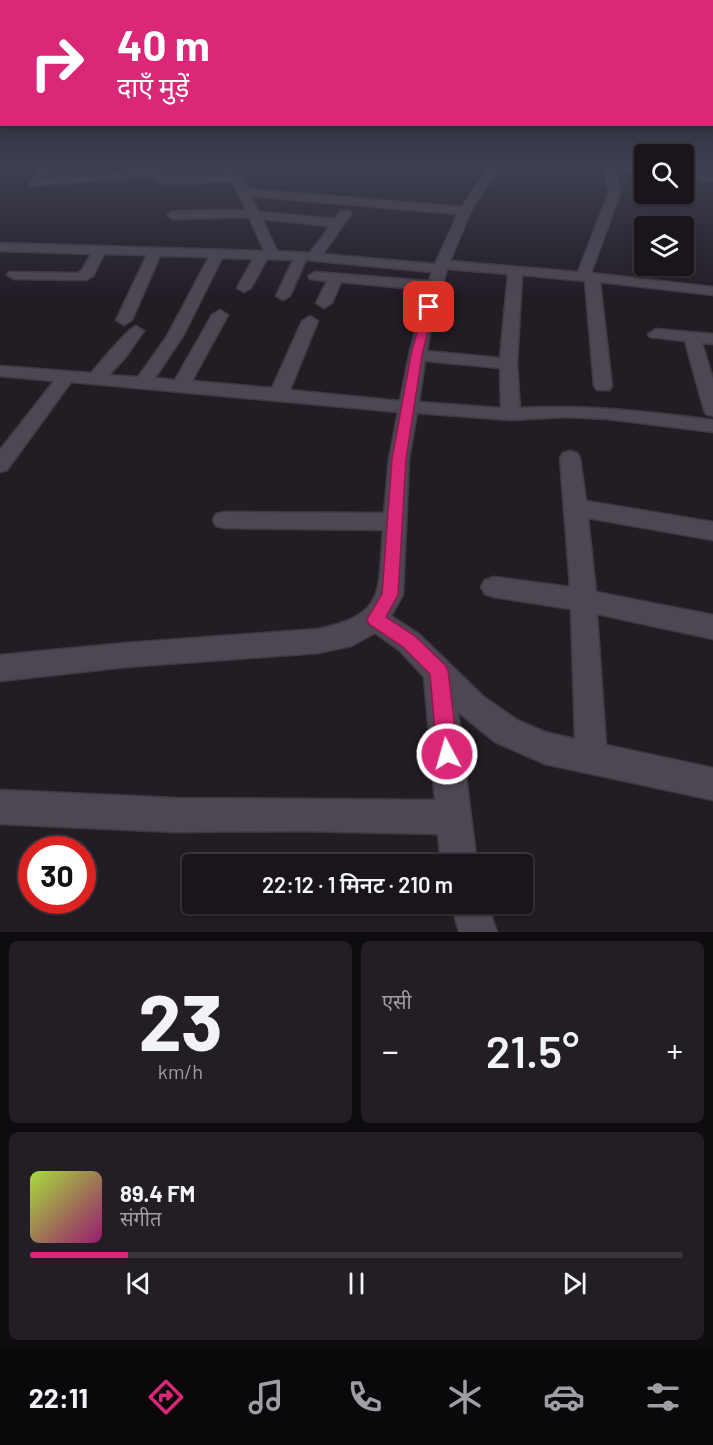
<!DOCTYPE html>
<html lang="hi">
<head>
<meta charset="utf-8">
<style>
  :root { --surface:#1a151c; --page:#231e25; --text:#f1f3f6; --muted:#9f9fa3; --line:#38343b; --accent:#db2777 }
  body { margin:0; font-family:Barlow,"Noto Sans Devanagari",sans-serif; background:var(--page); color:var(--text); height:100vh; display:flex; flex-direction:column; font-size:22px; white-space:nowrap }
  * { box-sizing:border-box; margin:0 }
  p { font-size:20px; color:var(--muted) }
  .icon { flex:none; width:33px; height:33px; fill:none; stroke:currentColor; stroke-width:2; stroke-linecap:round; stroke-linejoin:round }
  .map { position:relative; height:932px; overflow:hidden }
  .drawer { display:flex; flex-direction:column; gap:9px; padding:9px; background:#0e0c0f; flex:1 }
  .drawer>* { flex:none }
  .banner { position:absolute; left:0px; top:0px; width:714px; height:126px; box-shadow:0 2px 4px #0004,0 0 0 2px var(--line); background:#db2777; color:#fff; overflow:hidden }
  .buttons { position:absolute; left:634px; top:144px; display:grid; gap:12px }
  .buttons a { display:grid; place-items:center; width:60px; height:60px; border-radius:6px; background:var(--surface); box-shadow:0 2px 4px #0004,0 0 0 2px var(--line); font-size:30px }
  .speed { position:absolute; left:18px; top:836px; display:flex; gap:12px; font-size:30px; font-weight:700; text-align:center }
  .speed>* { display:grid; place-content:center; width:78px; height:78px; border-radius:50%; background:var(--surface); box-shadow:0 2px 4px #0004,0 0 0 2px var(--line); line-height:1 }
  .speed .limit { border:9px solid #d22; background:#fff; color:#111 }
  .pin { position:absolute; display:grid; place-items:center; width:51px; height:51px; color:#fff; margin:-26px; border-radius:12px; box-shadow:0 3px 9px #0006 }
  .me { position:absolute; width:66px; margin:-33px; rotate:354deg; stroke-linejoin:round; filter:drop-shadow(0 0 4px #0008) }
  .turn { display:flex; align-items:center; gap:21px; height:126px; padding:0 18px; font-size:27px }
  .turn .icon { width:78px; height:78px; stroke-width:2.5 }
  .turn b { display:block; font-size:42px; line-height:51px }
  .big { font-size:45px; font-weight:600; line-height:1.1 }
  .drawer .widget { flex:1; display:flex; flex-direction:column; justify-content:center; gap:9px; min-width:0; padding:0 21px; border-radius:9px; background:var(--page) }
  .drawer .dial { align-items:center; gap:0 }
  .dial b { font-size:78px; line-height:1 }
  .song { display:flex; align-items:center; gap:18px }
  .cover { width:72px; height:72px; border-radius:9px; background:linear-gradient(135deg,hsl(80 70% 55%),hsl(320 70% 35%)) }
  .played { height:6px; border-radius:3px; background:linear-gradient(90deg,var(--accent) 15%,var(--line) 15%) }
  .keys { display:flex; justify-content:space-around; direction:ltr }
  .heat { display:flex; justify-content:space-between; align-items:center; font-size:33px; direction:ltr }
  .drawer .tiles { flex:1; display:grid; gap:9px; grid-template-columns:1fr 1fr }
  .widget:last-child { grid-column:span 2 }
  .trip { position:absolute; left:182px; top:854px; width:351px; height:60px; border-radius:6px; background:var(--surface); box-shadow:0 2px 4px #0004,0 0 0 2px var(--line); font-weight:600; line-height:60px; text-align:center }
  .menu { display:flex; height:96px; justify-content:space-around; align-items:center; background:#0a080b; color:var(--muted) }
  .menu .icon { width:42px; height:42px }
  .menu .on { color:var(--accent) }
  .menu b { font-size:27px; color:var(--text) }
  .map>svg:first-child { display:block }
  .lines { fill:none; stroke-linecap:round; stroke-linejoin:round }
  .minor-casing { stroke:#3e3940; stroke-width:3 }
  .minor { fill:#4e4752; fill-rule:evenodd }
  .route { fill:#db2777; stroke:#8e194d; stroke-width:1.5 }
</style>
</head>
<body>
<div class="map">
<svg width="713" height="932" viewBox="0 0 713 932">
  <rect width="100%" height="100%" fill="#221c25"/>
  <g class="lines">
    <defs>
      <path id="minor" d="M40 166H50L42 180 152 169 151 166H161L167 178 228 175 223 166H233L248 189 462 207 489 166H499L471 211 450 261 578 272 608 194 605 166 645 168V174L616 171 620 194 591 273 713 287V295L600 282 612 386 609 390H597L594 386 585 281 522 275 517 364 520 408C585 404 648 412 713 420V432L607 419 566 417 511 420 417 413 409 459 403 595 391 616 419 634 484 697 517 720 545 732 575 739 571 609 494 597 485 594 481 587 485 580 494 577 570 587 560 458 563 453 570 451 577 453 580 458 586 501 713 522V540L588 518 596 592 713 615V639L597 614 606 745 713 768V800L545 764 495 742 458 712 477 864H441L438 834 302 831 175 832 0 824V790L175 798 435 800 424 677 399 650 375 633 351 646 318 653 126 667 0 681V655L126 643 318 629C387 615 378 591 383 530L224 528 216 526 213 520 216 514 224 512 384 513 389 459 398 412 71 382 7 470 0 472V450L54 381 0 376V366L91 373C99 364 128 328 136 326L144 331 125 358 109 375 138 377 167 336 209 257 160 256 132 320 124 325 116 320 147 255 104 254 93 276 86 280 14 279 7 275 9 272 78 273 82 270 91 254 0 251V243L264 251 249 217 173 219 167 215 173 211 246 210 232 181 165 184 156 180 154 175 30 186 29 184ZM251 196 458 214 435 264 323 254 351 214 349 211H341L335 219 259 212ZM262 219 330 226 310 253 277 251ZM222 258 253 259 237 288 244 292 251 288 267 259 293 260 276 296 283 300 290 296 306 260 432 272 429 281 315 272 308 276 310 279 327 281 316 303 324 308 332 303 341 282 426 290 409 355 400 401 290 390 318 321 310 316 302 321 272 388 192 381 228 315 220 310 212 315 175 380 155 378 183 336ZM447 269 508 274 500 358 427 351 431 327ZM425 361 500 368 501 408 419 402Z
        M684 172 713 175V181L684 178Z
        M656 329 713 334V344L702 343 713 379V416L706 414 704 410 685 341 650 337 648 334Z
        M451 903H487L497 932H459Z"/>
    </defs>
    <use href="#minor" class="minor-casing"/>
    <use href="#minor" class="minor"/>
  </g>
  <linearGradient id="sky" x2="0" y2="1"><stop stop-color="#130f14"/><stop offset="0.56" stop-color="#3e4051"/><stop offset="1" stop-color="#3e4051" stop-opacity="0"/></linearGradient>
  <rect width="713" height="296" fill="url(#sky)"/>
  <path class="route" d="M429 304 434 307 422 355 406 459 398 595 386 617 415 636 445 665 448 670 458 754 455 762 447 765 440 762 437 754 430 674 403 647 369 624 367 619 382 594 392 459 411 355 424 307Z"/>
</svg>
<div class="buttons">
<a><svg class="icon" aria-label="search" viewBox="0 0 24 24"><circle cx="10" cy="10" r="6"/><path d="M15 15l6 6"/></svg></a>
<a><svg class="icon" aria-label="layers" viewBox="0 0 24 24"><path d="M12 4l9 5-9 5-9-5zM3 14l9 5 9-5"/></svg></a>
</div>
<div class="speed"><div class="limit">30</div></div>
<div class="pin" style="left:429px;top:307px;background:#d93025"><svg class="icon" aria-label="arrive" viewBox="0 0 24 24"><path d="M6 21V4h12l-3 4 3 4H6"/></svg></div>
<svg class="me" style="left:447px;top:754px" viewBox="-20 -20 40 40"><circle r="17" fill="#db2777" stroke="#fff" stroke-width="3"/><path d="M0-11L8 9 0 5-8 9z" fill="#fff"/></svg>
<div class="trip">22:12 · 1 मिनट · 210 m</div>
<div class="banner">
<div class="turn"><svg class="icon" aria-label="right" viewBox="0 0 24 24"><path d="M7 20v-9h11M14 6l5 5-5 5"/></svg><div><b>40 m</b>दाएँ मुड़ें</div></div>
</div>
</div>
<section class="drawer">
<div class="tiles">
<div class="widget dial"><b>23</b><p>km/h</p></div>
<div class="widget"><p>एसी</p>
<div class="heat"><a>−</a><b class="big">21.5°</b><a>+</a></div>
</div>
<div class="widget">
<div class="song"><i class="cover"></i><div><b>89.4 FM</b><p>संगीत</p></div></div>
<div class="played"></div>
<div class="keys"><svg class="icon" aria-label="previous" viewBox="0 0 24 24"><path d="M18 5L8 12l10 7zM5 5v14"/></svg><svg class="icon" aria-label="pause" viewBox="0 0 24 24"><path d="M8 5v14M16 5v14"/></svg><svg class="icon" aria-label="next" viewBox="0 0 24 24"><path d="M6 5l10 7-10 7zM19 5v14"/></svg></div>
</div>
</div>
</section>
<nav class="menu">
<b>22:11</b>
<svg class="icon on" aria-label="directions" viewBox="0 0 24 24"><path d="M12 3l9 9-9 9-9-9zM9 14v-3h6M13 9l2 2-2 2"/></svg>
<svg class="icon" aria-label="music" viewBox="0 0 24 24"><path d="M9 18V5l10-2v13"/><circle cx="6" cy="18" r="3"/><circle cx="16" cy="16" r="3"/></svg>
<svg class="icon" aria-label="phone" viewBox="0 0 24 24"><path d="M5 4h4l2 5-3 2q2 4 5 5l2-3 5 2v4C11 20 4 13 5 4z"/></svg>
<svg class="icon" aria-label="climate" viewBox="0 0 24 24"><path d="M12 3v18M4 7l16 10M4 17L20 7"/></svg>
<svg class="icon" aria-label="car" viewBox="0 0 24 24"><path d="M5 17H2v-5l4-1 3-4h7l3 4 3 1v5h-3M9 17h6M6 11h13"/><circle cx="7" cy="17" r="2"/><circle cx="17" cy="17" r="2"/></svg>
<svg class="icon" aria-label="filters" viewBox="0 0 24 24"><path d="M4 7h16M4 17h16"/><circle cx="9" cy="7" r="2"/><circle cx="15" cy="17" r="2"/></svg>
</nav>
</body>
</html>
